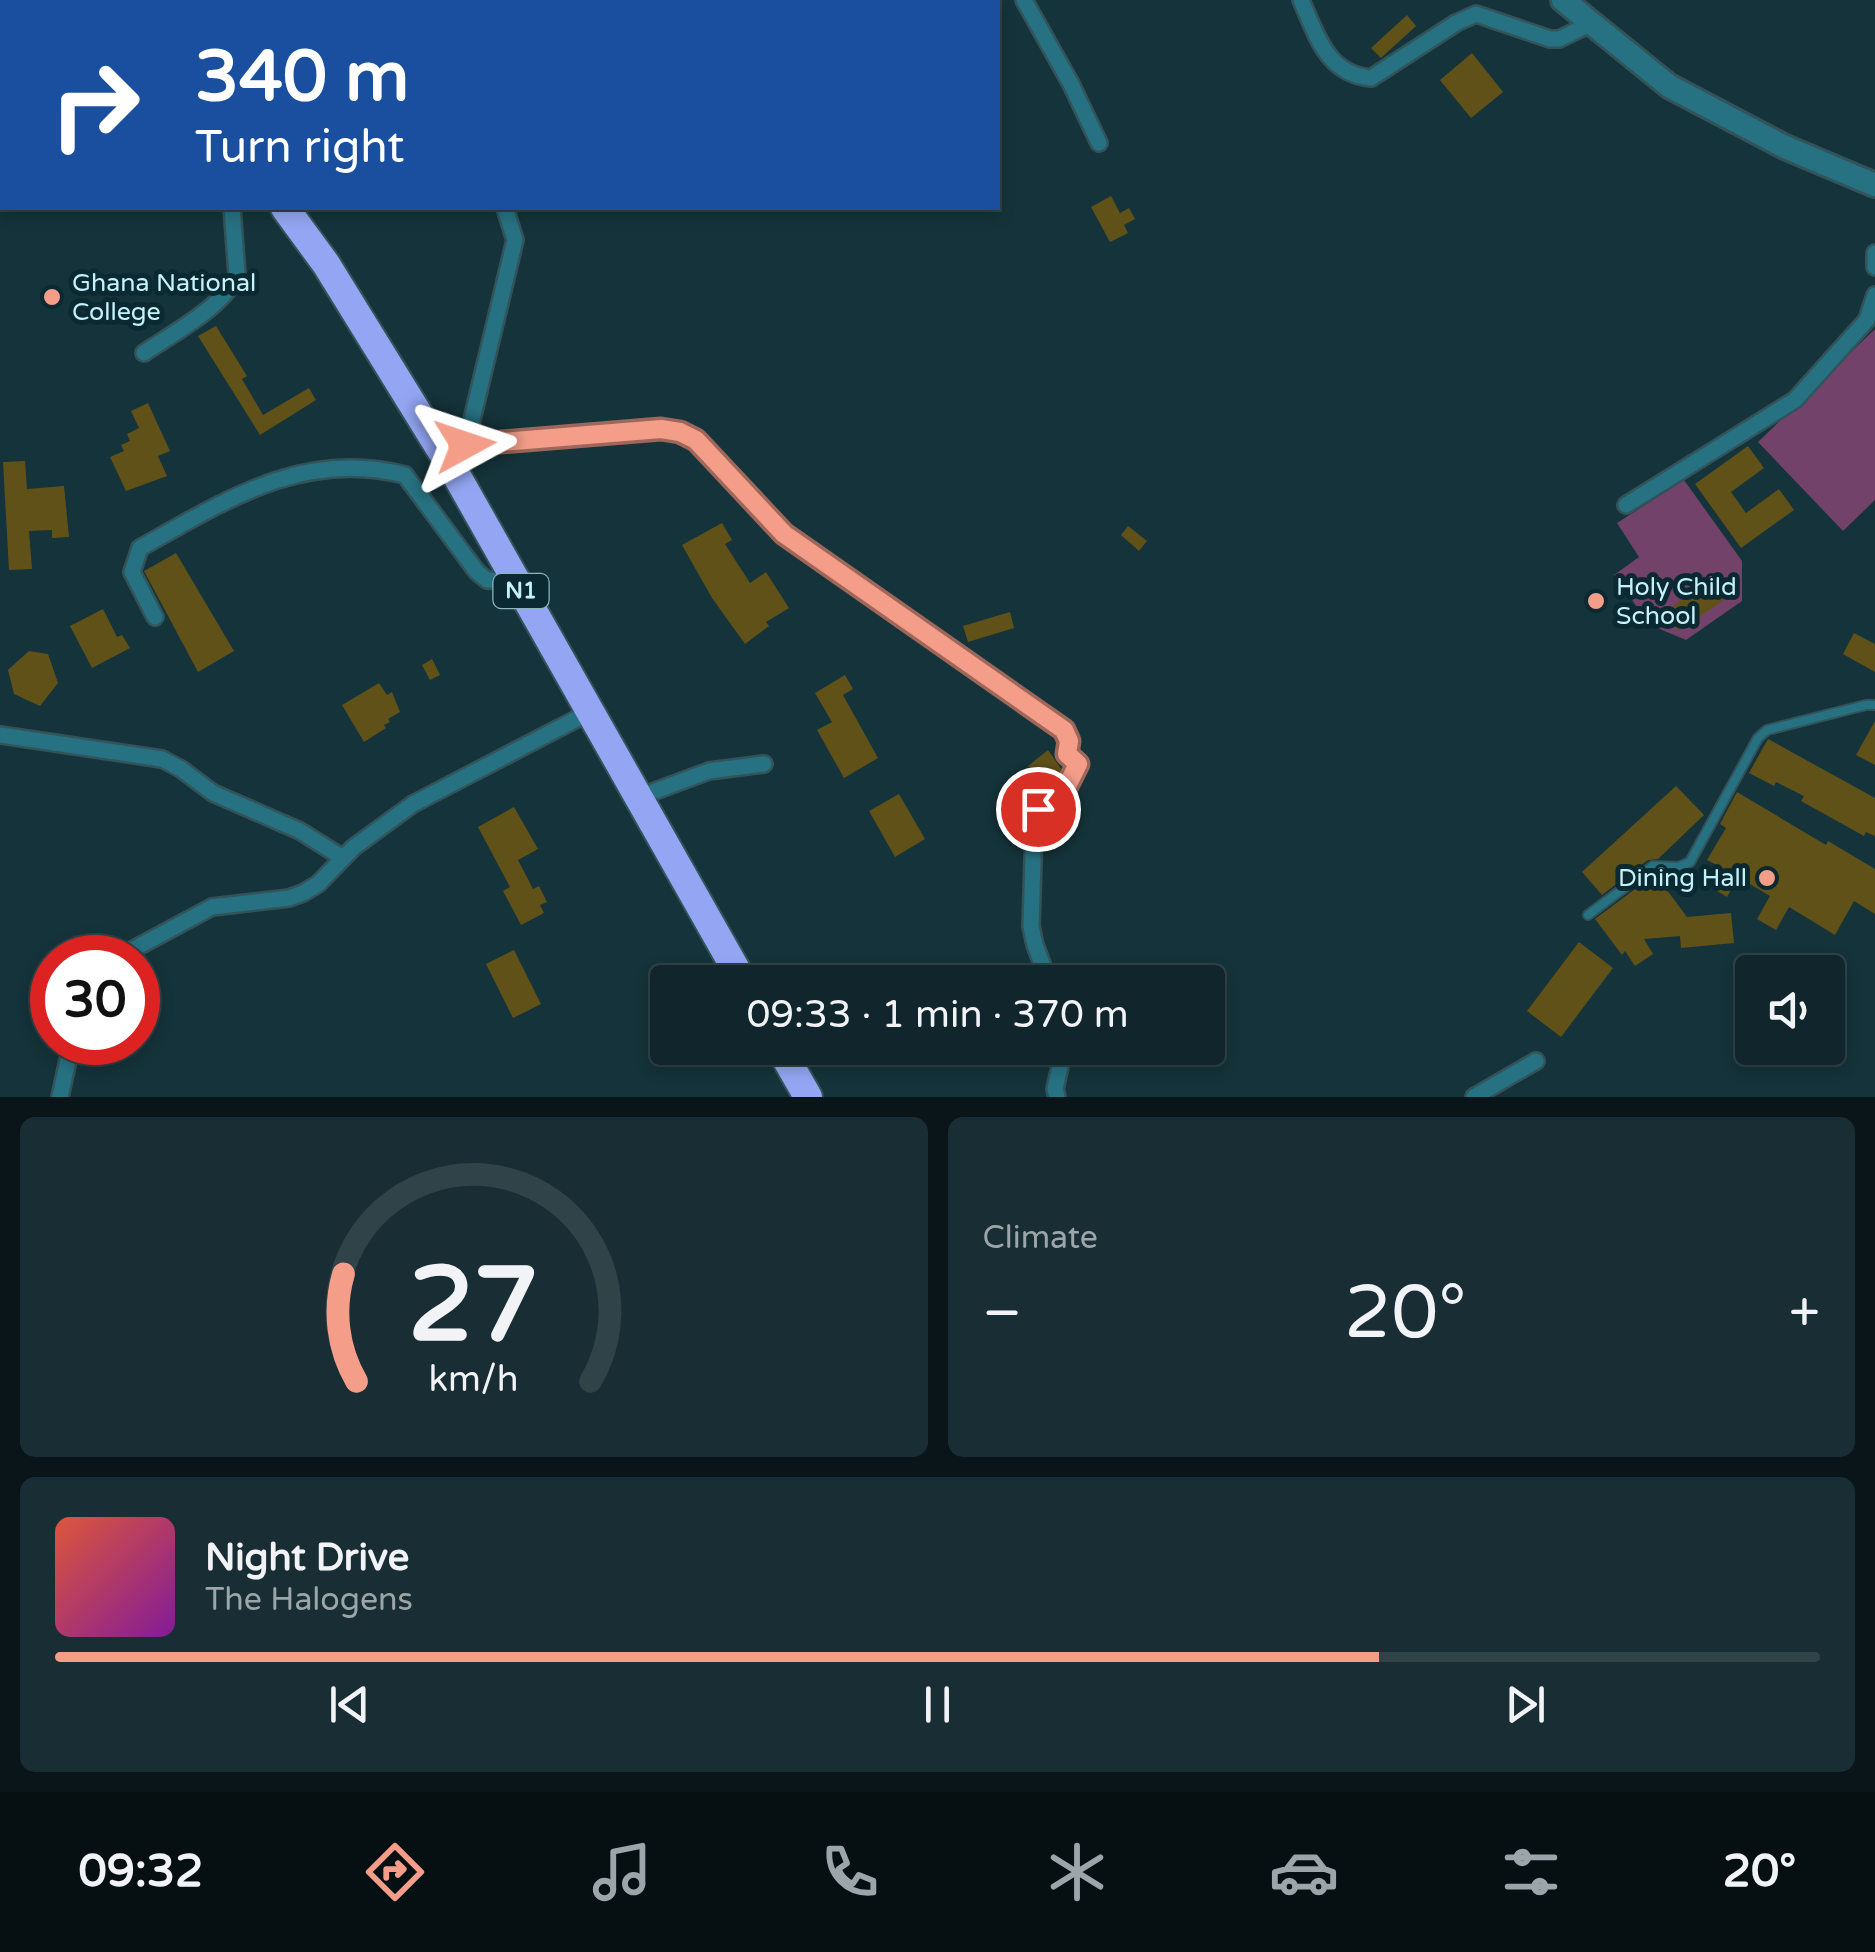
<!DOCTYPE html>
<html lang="en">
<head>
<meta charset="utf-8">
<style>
  :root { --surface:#10262c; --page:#192e34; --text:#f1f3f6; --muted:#9ca5a9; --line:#304348; --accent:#f49e8a }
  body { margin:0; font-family:"Varela Round",sans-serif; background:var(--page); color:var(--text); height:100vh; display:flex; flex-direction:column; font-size:38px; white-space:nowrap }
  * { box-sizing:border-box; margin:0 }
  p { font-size:32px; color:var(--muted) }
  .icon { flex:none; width:55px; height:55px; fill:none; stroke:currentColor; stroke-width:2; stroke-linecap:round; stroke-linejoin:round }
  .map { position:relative; height:1097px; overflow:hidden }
  .sheet { display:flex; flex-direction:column; gap:20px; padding:20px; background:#091518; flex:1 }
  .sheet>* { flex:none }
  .hud { position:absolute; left:0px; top:0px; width:1000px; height:210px; box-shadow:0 5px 15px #0003,0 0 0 2px var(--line); background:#1a4fa0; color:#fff; overflow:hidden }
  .tools { position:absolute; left:1735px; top:955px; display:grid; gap:20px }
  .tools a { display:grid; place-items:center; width:110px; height:110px; border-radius:10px; background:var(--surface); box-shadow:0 5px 15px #0003,0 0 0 2px var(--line); font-size:50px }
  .speed { position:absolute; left:30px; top:935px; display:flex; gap:20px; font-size:50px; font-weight:700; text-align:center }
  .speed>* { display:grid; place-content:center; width:130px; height:130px; border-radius:50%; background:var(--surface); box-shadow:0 5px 15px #0003,0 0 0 2px var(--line); line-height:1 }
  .speed .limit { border:15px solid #d22; background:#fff; color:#111 }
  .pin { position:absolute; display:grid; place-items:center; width:85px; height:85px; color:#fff; margin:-42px; border:5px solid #fff; border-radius:50%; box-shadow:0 2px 10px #0007 }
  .me { position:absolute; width:110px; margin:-55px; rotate:85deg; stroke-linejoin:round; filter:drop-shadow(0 0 8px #0008) }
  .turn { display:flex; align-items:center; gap:35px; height:210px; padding:0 30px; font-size:45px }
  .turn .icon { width:130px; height:130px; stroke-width:2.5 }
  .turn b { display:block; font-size:70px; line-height:85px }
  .big { font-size:75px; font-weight:600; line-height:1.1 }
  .sheet .tile { flex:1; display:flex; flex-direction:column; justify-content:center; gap:15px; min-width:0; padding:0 35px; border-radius:15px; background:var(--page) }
  .sheet .dial { align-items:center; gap:0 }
  .dial svg { height:260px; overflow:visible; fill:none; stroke:var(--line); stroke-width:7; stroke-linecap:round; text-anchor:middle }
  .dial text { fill:var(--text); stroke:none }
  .song { display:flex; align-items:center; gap:30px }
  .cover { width:120px; height:120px; border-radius:15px; background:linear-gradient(135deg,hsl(10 70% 55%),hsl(290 70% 35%)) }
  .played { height:10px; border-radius:5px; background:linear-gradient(90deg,var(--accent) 75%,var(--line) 75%) }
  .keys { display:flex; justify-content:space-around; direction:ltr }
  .heat { display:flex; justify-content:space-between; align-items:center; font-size:55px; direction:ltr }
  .sheet .tiles { flex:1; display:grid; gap:20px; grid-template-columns:1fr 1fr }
  .tile:last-child { grid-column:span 2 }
  .trip { position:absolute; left:650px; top:965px; width:575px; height:100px; border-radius:10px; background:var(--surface); box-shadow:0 5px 15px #0003,0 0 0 2px var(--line); font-weight:600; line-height:100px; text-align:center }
  .menu { display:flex; height:160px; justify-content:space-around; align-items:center; background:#060f12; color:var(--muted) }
  .menu .icon { width:70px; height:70px }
  .menu .on { color:var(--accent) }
  .menu b { font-size:45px; color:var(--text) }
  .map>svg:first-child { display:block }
  .green { fill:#73426b }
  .building { fill:#605119 }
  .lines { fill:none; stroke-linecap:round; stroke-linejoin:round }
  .lane-casing { stroke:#33535a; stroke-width:12 }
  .street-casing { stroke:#33535a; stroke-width:20 }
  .secondary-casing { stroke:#33535a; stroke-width:28 }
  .highway-casing { stroke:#33535a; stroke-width:32 }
  .lane { stroke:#277282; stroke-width:8 }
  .street { stroke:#277282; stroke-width:15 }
  .secondary { stroke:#277282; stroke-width:22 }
  .highway { stroke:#94a6f3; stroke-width:28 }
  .route-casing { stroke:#9f675a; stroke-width:25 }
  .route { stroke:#f49e8a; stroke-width:18 }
  .poi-dot { fill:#f49e8a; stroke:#0a2930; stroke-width:4 }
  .labels { text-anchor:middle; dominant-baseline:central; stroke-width:10; stroke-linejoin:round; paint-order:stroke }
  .shield { fill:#0a2930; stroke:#8cb5be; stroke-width:2.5 }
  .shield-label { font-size:22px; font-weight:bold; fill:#c4f1fb }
  .poi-label { font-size:25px; fill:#c4f1fb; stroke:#0a2930; text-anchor:start }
</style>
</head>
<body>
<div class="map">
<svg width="1875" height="1097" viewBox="0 0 1875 1097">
  <rect width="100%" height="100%" fill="#15333a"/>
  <path class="green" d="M1875 329V500L1843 531 1758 442Z
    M1684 480 1742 561V601L1686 640 1650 625 1614 575 1639 557 1617 523Z"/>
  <path class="building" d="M1407 15 1416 26 1381 58 1371 48Z
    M1472 53 1503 92 1471 118 1440 80Z
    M1111 196 1120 213 1129 208 1135 219 1124 225 1128 233 1110 242 1091 207Z
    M216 326 247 376 242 379 263 415 309 388 316 400 260 435 198 336Z
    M148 403 170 451 158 456 167 476 126 491 110 457 124 451 121 445 130 441 127 434 139 428 131 411Z
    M1748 446 1764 468 1731 492 1746 513 1779 489 1794 510 1741 548 1695 484Z
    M25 461 27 489 64 486 69 537 52 538V530L29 531 32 569 9 570 3 462Z
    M722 523 732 540 725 544 750 583 766 572 789 608 766 622 769 626 745 644 712 598 682 545Z
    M1128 526 1147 541 1139 551 1121 535Z
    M176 553 234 651 198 672 144 571Z
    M1711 579 1725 599 1679 631 1665 612Z
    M103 609 117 637 122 635 130 648 92 668 70 626Z
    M1010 612 1014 628 968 642 963 626Z
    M1854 633 1875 644V672L1843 654Z
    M29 651 48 654 58 683 40 706 14 694 8 670Z
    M432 659 440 675 430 680 422 665Z
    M845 675 853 689 843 695 878 758 844 778 817 730 832 722 815 693Z
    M379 683 387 695 392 692 400 712 388 719 390 722 384 725 386 728 364 742 342 705Z
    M1875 721V765L1856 755Z
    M1768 739 1875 798V836L1866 832 1864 836 1801 801 1804 796 1776 782 1774 786 1749 773Z
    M1048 750 1062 770 1057 781 1046 789 1028 766Z
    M1676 786 1704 815 1658 859 1648 860 1602 895 1582 872Z
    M1737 792 1826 845 1828 841 1875 869V914L1854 901 1835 935 1789 907 1776 930 1757 919 1770 896 1738 877 1727 897 1717 891 1727 871 1707 860 1726 828 1720 824Z
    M899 794 925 839 895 857 869 811Z
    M514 807 538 849 518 860 533 889 539 886 547 902 540 905 544 913 521 925 503 891 510 887 478 827Z
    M1655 874 1687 917 1731 913 1734 943 1681 948 1680 936 1644 939 1653 954 1635 966 1625 951 1622 955 1595 919Z
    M1579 942 1613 968 1561 1037 1527 1011Z
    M514 950 541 1004 513 1018 486 964Z
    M994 967 1002 982H964Z
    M844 969 851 982H818Z"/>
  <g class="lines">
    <defs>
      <path id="lane" d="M1588 915 1653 866 1679 867 1690 862 1758 738 1767 730 1866 705H1875"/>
      <path id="street" d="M458 0 459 2
        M1024 0 1071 84 1099 143
        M1301 0C1317 36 1327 74 1371 78L1456 23 1476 14 1550 39H1559L1590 24
        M1875 253V267
        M144 353C170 335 227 305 237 274L232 208
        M465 445 661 429 680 432 696 440 784 534 1064 729 1069 741 1067 754 1078 764 1066 788 1038 809 1034 828 1031 926 1035 945 1049 982
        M458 478 515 240 505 208
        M1626 505 1795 400 1867 320 1875 295
        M155 617 132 572 140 548C226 500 304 449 405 475L477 572 487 580 517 582
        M0 735 162 759 181 769 213 793 300 831 343 858
        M639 797 709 771 764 764
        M117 958 212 907 289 898 303 893 318 884 354 847 413 804 590 712
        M60 1097 72 1042
        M1057 1097 1055 1089 1064 1048
        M1474 1097 1536 1061"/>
      <path id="secondary" d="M1563 0 1669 86 1785 147 1875 185"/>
      <path id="highway" d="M75 0 79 2
        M285 208 326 264 458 478 743 982
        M780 1048 808 1097"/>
    </defs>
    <use href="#lane" class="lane-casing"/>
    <use href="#street" class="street-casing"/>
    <use href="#secondary" class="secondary-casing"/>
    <use href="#highway" class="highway-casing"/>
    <use href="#lane" class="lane"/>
    <use href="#street" class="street"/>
    <use href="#secondary" class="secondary"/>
    <use href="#highway" class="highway"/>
  </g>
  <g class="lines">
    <defs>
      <path id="route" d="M465 445 661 429 680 432 696 440 784 534 1064 730 1069 741 1067 754 1078 764 1066 788 1038 809"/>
    </defs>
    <use href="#route" class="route-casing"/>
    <use href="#route" class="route"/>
  </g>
  <g class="poi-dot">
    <circle cx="52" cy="297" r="10"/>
    <circle cx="1596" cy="601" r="10"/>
    <circle cx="1767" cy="878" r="10"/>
  </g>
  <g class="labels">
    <rect class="shield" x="493.5" y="574" width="55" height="34" rx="8"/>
    <g class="shield-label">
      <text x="521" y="591">N1</text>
    </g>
    <g class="poi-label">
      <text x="72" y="283">Ghana National<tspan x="72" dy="29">College</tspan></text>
      <text x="1616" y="587">Holy Child<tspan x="1616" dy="29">School</tspan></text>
      <text x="1747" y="878" text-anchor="end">Dining Hall</text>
    </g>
  </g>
</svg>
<div class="tools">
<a><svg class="icon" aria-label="sound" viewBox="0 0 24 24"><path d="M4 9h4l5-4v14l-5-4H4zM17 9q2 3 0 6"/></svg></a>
</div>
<div class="speed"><div class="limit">30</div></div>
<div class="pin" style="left:1038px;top:809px;background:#d93025"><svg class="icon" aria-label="arrive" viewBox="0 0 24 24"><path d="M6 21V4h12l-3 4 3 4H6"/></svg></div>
<svg class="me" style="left:465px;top:445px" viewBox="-20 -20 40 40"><path d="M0-17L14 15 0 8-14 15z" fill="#f49e8a" stroke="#fff" stroke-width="4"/></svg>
<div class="trip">09:33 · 1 min · 370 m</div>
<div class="hud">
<div class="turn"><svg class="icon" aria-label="right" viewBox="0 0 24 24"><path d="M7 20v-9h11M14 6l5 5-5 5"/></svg><div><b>340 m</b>Turn right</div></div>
</div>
</div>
<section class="sheet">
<div class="tiles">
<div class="tile dial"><svg viewBox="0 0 100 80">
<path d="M14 69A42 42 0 1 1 86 69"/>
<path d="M14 69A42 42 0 0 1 10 36" stroke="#f49e8a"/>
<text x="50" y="56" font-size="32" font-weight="700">27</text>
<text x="50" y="72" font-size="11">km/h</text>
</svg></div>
<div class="tile"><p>Climate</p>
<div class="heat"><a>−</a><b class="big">20°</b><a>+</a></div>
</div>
<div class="tile">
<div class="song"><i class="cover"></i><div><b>Night Drive</b><p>The Halogens</p></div></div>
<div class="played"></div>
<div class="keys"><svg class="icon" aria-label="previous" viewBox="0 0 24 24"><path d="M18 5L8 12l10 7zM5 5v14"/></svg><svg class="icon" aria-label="pause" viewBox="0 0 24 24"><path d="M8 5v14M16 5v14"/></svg><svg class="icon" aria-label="next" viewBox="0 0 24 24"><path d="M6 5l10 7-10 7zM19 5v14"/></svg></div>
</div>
</div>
</section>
<nav class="menu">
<b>09:32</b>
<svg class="icon on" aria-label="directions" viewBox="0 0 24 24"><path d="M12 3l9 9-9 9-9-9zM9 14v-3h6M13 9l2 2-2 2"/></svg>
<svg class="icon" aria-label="music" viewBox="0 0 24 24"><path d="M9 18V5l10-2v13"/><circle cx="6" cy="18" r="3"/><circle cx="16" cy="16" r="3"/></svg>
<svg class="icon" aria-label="phone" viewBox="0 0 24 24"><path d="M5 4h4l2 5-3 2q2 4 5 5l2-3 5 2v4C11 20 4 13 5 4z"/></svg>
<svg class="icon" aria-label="climate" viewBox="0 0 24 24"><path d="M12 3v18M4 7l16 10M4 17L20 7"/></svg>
<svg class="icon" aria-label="car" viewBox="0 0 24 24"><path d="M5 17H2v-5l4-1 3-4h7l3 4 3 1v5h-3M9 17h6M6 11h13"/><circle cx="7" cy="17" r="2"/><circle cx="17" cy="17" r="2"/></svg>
<svg class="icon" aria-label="filters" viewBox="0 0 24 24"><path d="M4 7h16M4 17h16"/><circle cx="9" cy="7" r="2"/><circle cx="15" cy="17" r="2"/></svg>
<b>20°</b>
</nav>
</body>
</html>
